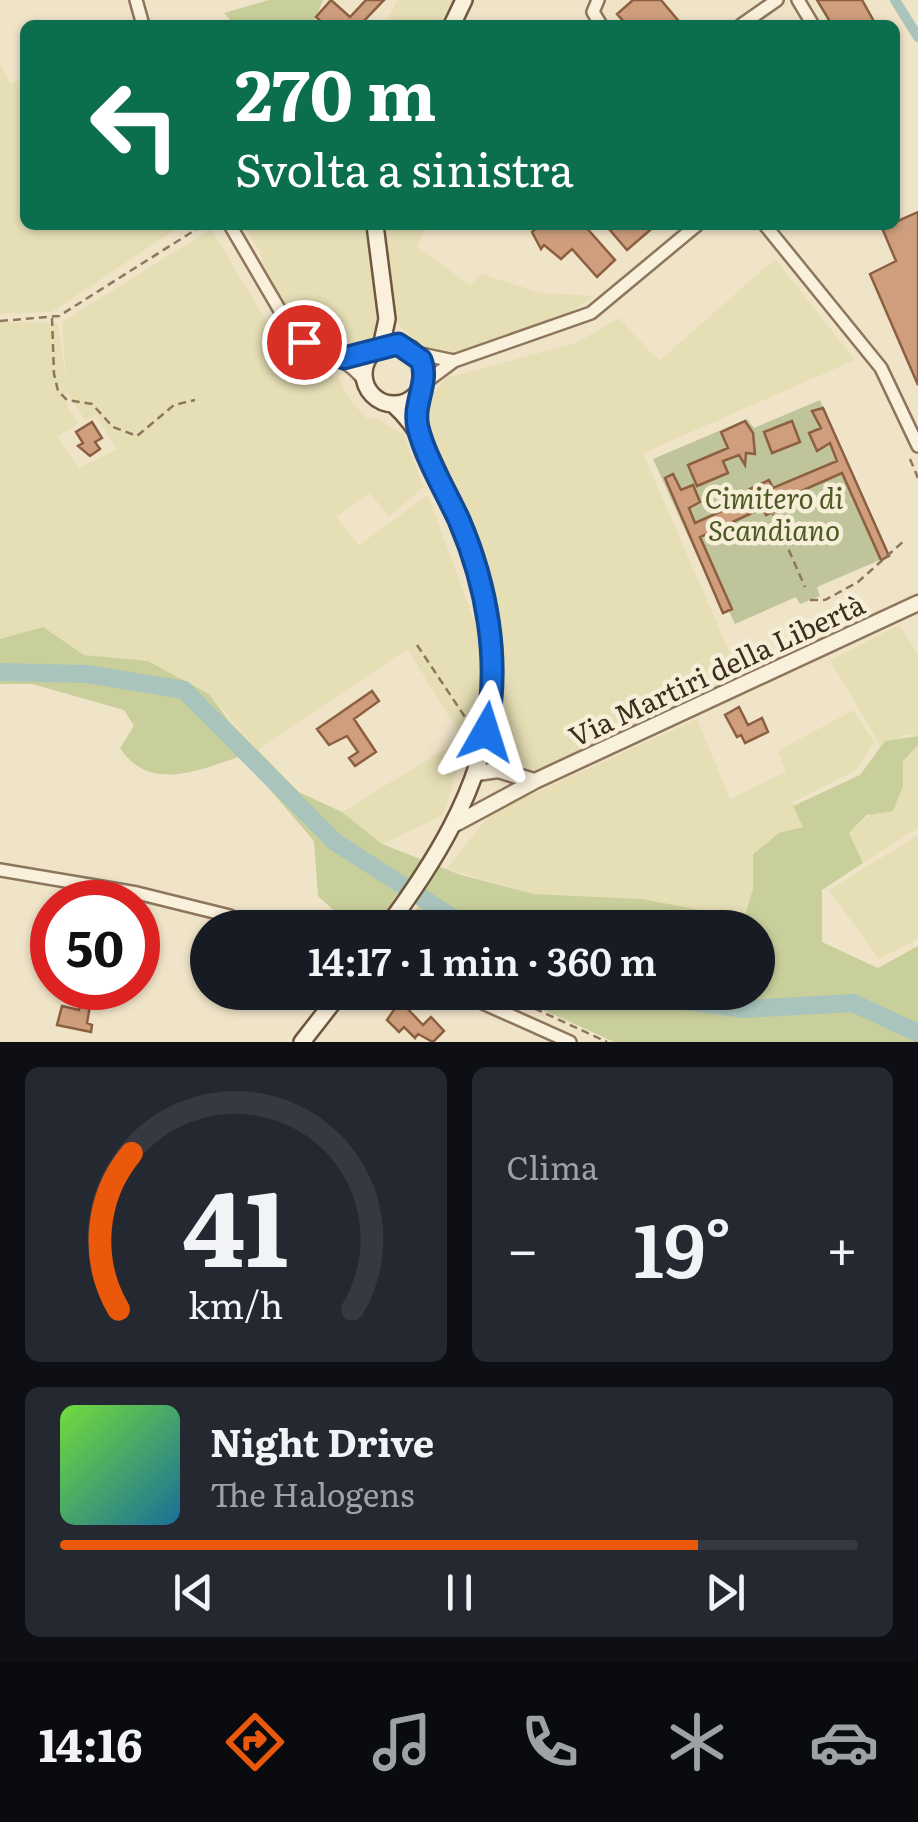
<!DOCTYPE html>
<html lang="it">
<head>
<meta charset="utf-8">
<style>
  :root { --surface:#171b24; --page:#242831; --text:#f1f3f6; --muted:#9ea1a6; --line:#363941; --accent:#ea580c }
  body { margin:0; font-family:Literata,serif; background:var(--page); color:var(--text); height:100vh; display:flex; flex-direction:column; font-size:38px; white-space:nowrap }
  * { box-sizing:border-box; margin:0 }
  p { font-size:32px; color:var(--muted) }
  .icon { flex:none; width:55px; height:55px; fill:none; stroke:currentColor; stroke-width:2; stroke-linecap:round; stroke-linejoin:round }
  .map { position:relative; height:1042px; overflow:hidden }
  .side { display:flex; flex-direction:column; gap:25px; padding:25px; background:#0d0f14; flex:1 }
  .side>* { flex:none }
  .banner { position:absolute; left:20px; top:20px; width:880px; height:210px; border-radius:15px; box-shadow:0 2px 8px #0004; background:#0b6e4f; color:#fff; overflow:hidden }
  .speed { position:absolute; left:30px; top:880px; display:flex; gap:20px; font-size:50px; font-weight:700; text-align:center }
  .speed>* { display:grid; place-content:center; width:130px; height:130px; border-radius:50%; background:var(--surface); box-shadow:0 2px 8px #0004; line-height:1 }
  .speed .limit { border:15px solid #d22; background:#fff; color:#111 }
  .pin { position:absolute; display:grid; place-items:center; width:85px; height:85px; color:#fff; margin:-42px; border:5px solid #fff; border-radius:50%; box-shadow:0 2px 10px #0007 }
  .me { position:absolute; width:110px; margin:-55px; rotate:6deg; stroke-linejoin:round; filter:drop-shadow(0 0 8px #0008) }
  .turn { display:flex; align-items:center; gap:35px; height:210px; padding:0 50px; font-size:45px }
  .turn .icon { width:130px; height:130px; stroke-width:2.5 }
  .turn b { display:block; font-size:70px; line-height:85px }
  .big { font-size:75px; font-weight:600; line-height:1.1 }
  .side .tile { flex:1; display:flex; flex-direction:column; justify-content:center; gap:15px; min-width:0; padding:0 35px; border-radius:15px; background:var(--page) }
  .side .dial { align-items:center; gap:0 }
  .dial svg { height:260px; overflow:visible; fill:none; stroke:var(--line); stroke-width:7; stroke-linecap:round; text-anchor:middle }
  .dial text { fill:var(--text); stroke:none }
  .song { display:flex; align-items:center; gap:30px }
  .cover { width:120px; height:120px; border-radius:15px; background:linear-gradient(135deg,hsl(100 70% 55%),hsl(200 70% 35%)) }
  .played { height:10px; border-radius:5px; background:linear-gradient(90deg,var(--accent) 80%,var(--line) 80%) }
  .keys { display:flex; justify-content:space-around; direction:ltr }
  .heat { display:flex; justify-content:space-between; align-items:center; font-size:55px; direction:ltr }
  .side .tiles { flex:1; display:grid; gap:25px; grid-template-columns:1fr 1fr }
  .tile:last-child { grid-column:span 2 }
  .trip { position:absolute; left:190px; top:910px; width:585px; height:100px; border-radius:50px; background:var(--surface); box-shadow:0 2px 8px #0004; font-weight:600; line-height:100px; text-align:center }
  .menu { display:flex; height:160px; justify-content:space-around; align-items:center; background:#090b0e; color:var(--muted) }
  .menu .icon { width:70px; height:70px }
  .menu .active { color:var(--accent) }
  .menu b { font-size:45px; color:var(--text) }
  .map>svg:first-child { display:block }
  .farmland { fill:#e6deb5; fill-rule:evenodd }
  .green { fill:#c9cf9b }
  .cemetery { fill:#bfc49a }
  .lines { fill:none; stroke-linecap:round; stroke-linejoin:round }
  .canal { stroke:#a9c4bc; stroke-width:10 }
  .river { stroke:#a9c4bc; stroke-width:18 }
  .building { fill:#cf9f7d; stroke:#8d5f41; stroke-width:2.5 }
  .minor-casing { stroke:#8d765c; stroke-width:16 }
  .tertiary-casing { stroke:#8d765c; stroke-width:19 }
  .secondary-casing { stroke:#6f573f; stroke-width:20 }
  .path { stroke:#8d765c; stroke-width:2.5; stroke-dasharray:8 5; stroke-linecap:butt }
  .minor { stroke:#faf1dc; stroke-width:11 }
  .tertiary { stroke:#faf1dc; stroke-width:14 }
  .secondary { stroke:#faf1dc; stroke-width:15 }
  .route-casing { stroke:#114b97; stroke-width:25 }
  .route { stroke:#1a73e8; stroke-width:18 }
  .labels { text-anchor:middle; dominant-baseline:central; stroke-width:9; stroke-linejoin:round; paint-order:stroke }
  .park-label { font-size:28px; font-style:italic; fill:#4d5a26; stroke:#f7eed8 }
  .street-label { font-size:28px; fill:#3d2e20; stroke:#f7eed8 }
</style>
</head>
<body>
<div class="map">
<svg width="918" height="1042" viewBox="0 0 918 1042">
  <rect width="100%" height="100%" fill="#f0e4c8"/>
  <path class="farmland" d="M397 0H453L441 25H385Z
    M0 64 11 84 25 78V225H182L52 312 0 314Z
    M243 225H366L376 301 375 340 367 348 346 353 307 338 266 282 261 253Z
    M381 225H426L417 247 470 285 482 274 541 293 595 296 562 317 456 354 420 349 394 318Z
    M211 229 282 347 308 369 339 378 346 395 366 418 377 419 404 435 424 487 389 517 370 493 336 517 359 545 428 495 483 645 476 709 443 815 382 844 342 812 463 738 407 649 258 750 209 694 148 661 84 655 43 627 0 639V322L58 323 66 381 62 322ZM66 391 85 420 96 416 117 449 79 468 57 437 79 424 68 407Z
    M775 259 855 360 643 453 741 679 530 775 501 754 497 736 501 657 490 592 480 549 423 422 431 396 446 378 576 343 619 318 659 361Z
    M899 625 918 654V736L907 734 881 747 830 660Z
    M853 710 874 742 856 770 793 802 803 827 779 833 753 854V889L744 918 642 899 534 894 446 869 491 813 697 719 730 799 786 772 778 751Z
    M918 745V828L863 863 849 833 903 786V761Z
    M918 835V939L879 959 829 890Z"/>
  <path class="green" d="M269 0H323L313 25H235L224 13Z
    M43 627 84 655 148 661 209 694 230 722 299 792 342 812 382 844 461 875 534 894 642 899 744 918 753 889V854L779 833 803 827 793 806 860 775 885 741 918 736V745L903 761V786L893 811 867 815 849 833 863 863 822 890V942L878 968 918 946V1042H614L506 993 758 992V928L404 927 423 899 403 885 376 927H352L318 896 314 841 241 756C200 770 149 793 120 748L134 726 124 710 32 684H0V639Z"/>
  <path class="cemetery" d="M820 400 889 556 817 587 820 596 800 604 796 597 735 624 729 611 723 613 653 459 747 419 754 428Z"/>
  <g class="lines">
    <path class="canal" d="M895 0 918 37"/>
    <path class="river" d="M0 672 87 674 184 690 335 842 469 928
      M614 992 745 1009 853 1003 918 1033"/>
  </g>
  <path class="building" d="M331 0 350 17 366 0H384L360 25H325L316 17Z
    M633 0H661L682 25H627L617 14Z
    M817 0H862L876 25H832Z
    M918 212V385L870 274 896 261 882 228Z
    M540 225H584L615 260 597 277 572 249 561 259 544 245 541 249 532 232Z
    M614 225H656L627 250 609 229Z
    M823 408 889 556 881 560 842 473 783 499 775 505 777 510 766 515 764 510 754 512 700 537 732 609 723 613 665 478 673 474 681 490 693 485 700 502 689 508 695 523 753 497 750 489 769 480 773 488 837 461 830 443 817 451 809 433 821 428 812 411Z
    M745 421 753 433 755 454 746 453 745 465 739 455 723 461 728 473 697 486 688 465 728 448 721 432Z
    M792 421 800 442 772 453 764 432Z
    M92 422 102 438 95 442 100 449 90 456 78 446 83 443 76 432Z
    M372 691 379 701 354 719 376 752 355 766 349 758 358 752 347 736 329 745 317 729Z
    M739 707 748 725 762 718 768 732 745 743 741 735 737 737 725 715Z
    M400 1001 423 1025 431 1017 444 1031 433 1042 418 1034 415 1038 404 1027 399 1032 387 1020Z
    M80 1004 90 1006 87 1023 92 1025 91 1032 57 1025 62 1006 79 1010Z"/>
  <g class="lines">
    <defs>
      <path id="minor" d="M136 0 143 25
        M598 0 593 12 601 25
        M798 0 813 25
        M741 25 777 0
        M230 225 292 331C316 354 346 354 365 382
        M765 225 881 368 918 446
        M416 353 454 361
        M344 358 372 353
        M423 384 454 361 591 313 697 225
        M0 870 137 893 230 916
        M458 992 570 1042"/>
      <path id="tertiary" d="M486 732 508 771
        M477 773 498 770 534 781
        M457 823 535 781 918 603"/>
      <path id="secondary" d="M452 25 464 0
        M375 225 387 319 381 347
        M364 374a30 30 0 1 1 60 0a30 30 0 1 1-60 0Z
        M386 928C491 787 528 677 454 509 437 471 425 433 394 405
        M302 1042 341 992"/>
    </defs>
    <use href="#minor" class="minor-casing"/>
    <use href="#tertiary" class="tertiary-casing"/>
    <use href="#secondary" class="secondary-casing"/>
    <path class="path" d="M52 318 54 374 58 391 67 400 92 404 113 427 137 436 174 405 195 400
      M0 321 59 316 203 225
      M910 459 918 478
      M773 514 805 587
      M810 600H825L858 582 906 539
      M417 645 475 732
      M241 918 284 928
      M499 992 607 1042"/>
    <use href="#minor" class="minor"/>
    <use href="#tertiary" class="tertiary"/>
    <use href="#secondary" class="secondary"/>
  </g>
  <g class="lines">
    <defs>
      <path id="route" d="M304 342 344 358 398 344 421 360C430 383 412 403 418 428 426 459 445 490 459 520 487 585 501 662 486 732"/>
    </defs>
    <use href="#route" class="route-casing"/>
    <use href="#route" class="route"/>
  </g>
  <g class="labels">
    <g class="park-label">
      <text x="774" y="497">Cimitero di<tspan x="774" dy="32">Scandiano</tspan></text>
    </g>
    <g class="street-label">
      <text transform="translate(716 669) rotate(-25)">Via Martiri della Libertà</text>
    </g>
  </g>
</svg>
<div class="speed"><div class="limit">50</div></div>
<div class="pin" style="left:304px;top:342px;background:#d93025"><svg class="icon" aria-label="arrive" viewBox="0 0 24 24"><path d="M6 21V4h12l-3 4 3 4H6"/></svg></div>
<svg class="me" style="left:486px;top:732px" viewBox="-20 -20 40 40"><path d="M0-17L14 15 0 8-14 15z" fill="#1a73e8" stroke="#fff" stroke-width="4"/></svg>
<div class="trip">14:17 · 1 min · 360 m</div>
<div class="banner">
<div class="turn"><svg class="icon" aria-label="left" viewBox="0 0 24 24"><path d="M17 20v-9H6M10 6l-5 5 5 5"/></svg><div><b>270 m</b>Svolta a sinistra</div></div>
</div>
</div>
<section class="side">
<div class="tiles">
<div class="tile dial"><svg viewBox="0 0 100 80">
<path d="M14 69A42 42 0 1 1 86 69"/>
<path d="M14 69A42 42 0 0 1 18 21" stroke="#ea580c"/>
<text x="50" y="56" font-size="32" font-weight="700">41</text>
<text x="50" y="72" font-size="11">km/h</text>
</svg></div>
<div class="tile"><p>Clima</p>
<div class="heat"><a>−</a><b class="big">19°</b><a>+</a></div>
</div>
<div class="tile">
<div class="song"><i class="cover"></i><div><b>Night Drive</b><p>The Halogens</p></div></div>
<div class="played"></div>
<div class="keys"><svg class="icon" aria-label="previous" viewBox="0 0 24 24"><path d="M18 5L8 12l10 7zM5 5v14"/></svg><svg class="icon" aria-label="pause" viewBox="0 0 24 24"><path d="M8 5v14M16 5v14"/></svg><svg class="icon" aria-label="next" viewBox="0 0 24 24"><path d="M6 5l10 7-10 7zM19 5v14"/></svg></div>
</div>
</div>
</section>
<nav class="menu">
<b>14:16</b>
<svg class="icon active" aria-label="directions" viewBox="0 0 24 24"><path d="M12 3l9 9-9 9-9-9zM9 14v-3h6M13 9l2 2-2 2"/></svg>
<svg class="icon" aria-label="music" viewBox="0 0 24 24"><path d="M9 18V5l10-2v13"/><circle cx="6" cy="18" r="3"/><circle cx="16" cy="16" r="3"/></svg>
<svg class="icon" aria-label="phone" viewBox="0 0 24 24"><path d="M5 4h4l2 5-3 2q2 4 5 5l2-3 5 2v4C11 20 4 13 5 4z"/></svg>
<svg class="icon" aria-label="climate" viewBox="0 0 24 24"><path d="M12 3v18M4 7l16 10M4 17L20 7"/></svg>
<svg class="icon" aria-label="car" viewBox="0 0 24 24"><path d="M5 17H2v-5l4-1 3-4h7l3 4 3 1v5h-3M9 17h6M6 11h13"/><circle cx="7" cy="17" r="2"/><circle cx="17" cy="17" r="2"/></svg>
</nav>
</body>
</html>
